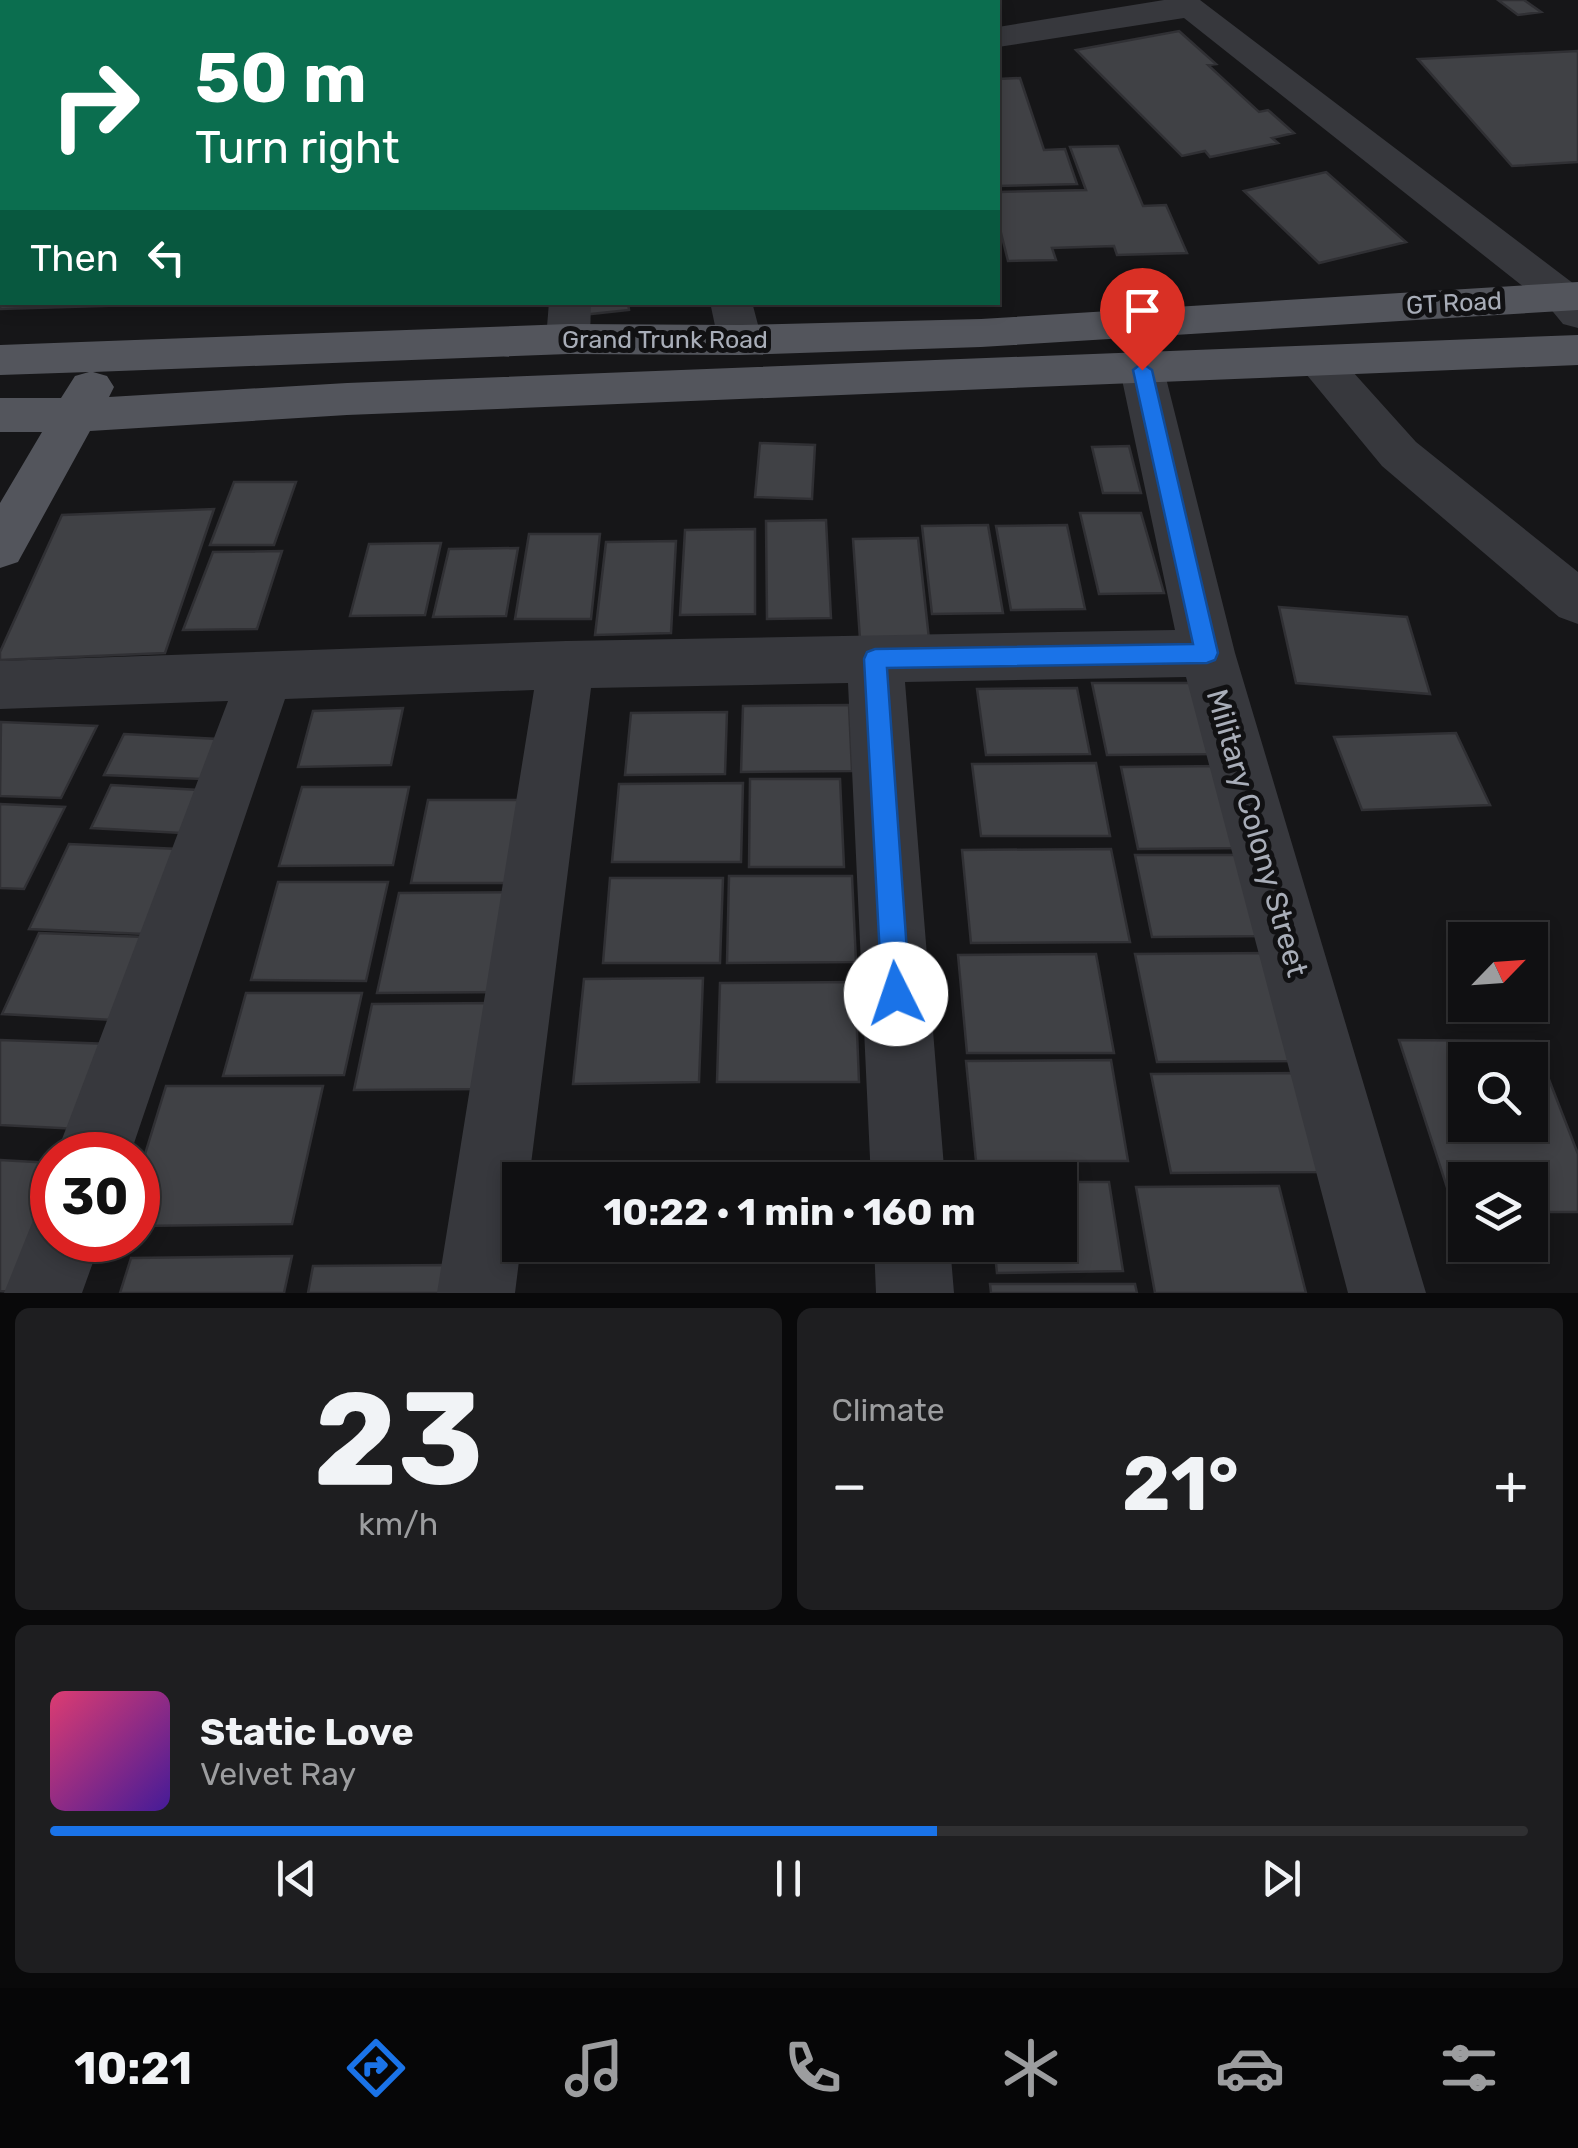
<!DOCTYPE html>
<html lang="en">
<head>
<meta charset="utf-8">
<style>
  :root { --surface:#101012; --page:#1e1e20; --text:#f1f3f6; --muted:#9c9d9f; --line:#303032; --accent:#1a73e8 }
  body { margin:0; font-family:Rubik,sans-serif; background:var(--page); color:var(--text); height:100vh; display:flex; flex-direction:column; font-size:38px; white-space:nowrap }
  * { box-sizing:border-box; margin:0 }
  p { font-size:32px; color:var(--muted) }
  .icon { flex:none; width:55px; height:55px; fill:none; stroke:currentColor; stroke-width:2; stroke-linecap:round; stroke-linejoin:round }
  .map { position:relative; height:1293px; overflow:hidden }
  .panel { display:flex; flex-direction:column; gap:15px; padding:15px; background:#09090a; flex:1 }
  .panel>* { flex:none }
  .banner { position:absolute; left:0px; top:0px; width:1000px; height:305px; box-shadow:0 5px 15px #0003,0 0 0 2px var(--line); background:#0b6e4f; color:#fff; overflow:hidden }
  .needle { width:65px; rotate:65deg }
  .buttons { position:absolute; left:1448px; top:922px; display:grid; gap:20px }
  .buttons a { display:grid; place-items:center; width:100px; height:100px; border-radius:0px; background:var(--surface); box-shadow:0 5px 15px #0003,0 0 0 2px var(--line); font-size:50px }
  .speed { position:absolute; left:30px; top:1132px; display:flex; gap:20px; font-size:50px; font-weight:700; text-align:center }
  .speed>* { display:grid; place-content:center; width:130px; height:130px; border-radius:50%; background:var(--surface); box-shadow:0 5px 15px #0003,0 0 0 2px var(--line); line-height:1 }
  .speed .limit { border:15px solid #d22; background:#fff; color:#111 }
  .pin { position:absolute; display:grid; place-items:center; width:85px; height:85px; color:#fff; margin:-102px -42px; border-radius:50% 50% 50% 0; rotate:-45deg; box-shadow:0 0 10px #0007 }
  .pin .icon { rotate:45deg }
  .me { position:absolute; width:110px; margin:-55px; rotate:356deg; stroke-linejoin:round; filter:drop-shadow(0 0 8px #0008) }
  .turn { display:flex; align-items:center; gap:35px; height:210px; padding:0 30px; font-size:45px }
  .turn .icon { width:130px; height:130px; stroke-width:2.5 }
  .turn b { display:block; font-size:70px; line-height:85px }
  .then { display:flex; align-items:center; height:95px; padding:0 30px; background:#0003; gap:20px; font-size:38px }
  .big { font-size:75px; font-weight:700; line-height:1.1 }
  .panel .card { flex:1; display:flex; flex-direction:column; justify-content:center; gap:15px; min-width:0; padding:0 35px; border-radius:15px; background:var(--page) }
  .panel .dial { align-items:center; gap:0 }
  .dial b { font-size:130px; line-height:1 }
  .song { display:flex; align-items:center; gap:30px }
  .cover { width:120px; height:120px; border-radius:15px; background:linear-gradient(135deg,hsl(340 70% 55%),hsl(260 70% 35%)) }
  .played { height:10px; border-radius:5px; background:linear-gradient(90deg,var(--accent) 60%,var(--line) 60%) }
  .keys { display:flex; justify-content:space-around; direction:ltr }
  .heat { display:flex; justify-content:space-between; align-items:center; font-size:55px; direction:ltr }
  .panel .tiles { flex:1; display:grid; gap:15px; grid-template-columns:1fr 1fr }
  .card:last-child { grid-column:span 2 }
  .trip { position:absolute; left:502px; top:1162px; width:575px; height:100px; border-radius:0px; background:var(--surface); box-shadow:0 5px 15px #0003,0 0 0 2px var(--line); font-weight:700; line-height:100px; text-align:center }
  .tabs { display:flex; height:160px; justify-content:space-around; align-items:center; background:#060607; color:var(--muted) }
  .tabs .icon { width:70px; height:70px }
  .tabs .active { color:var(--accent) }
  .tabs b { font-size:45px; color:var(--text) }
  .map>svg:first-child { display:block }
  .building { fill:#404145; stroke:#303034; stroke-width:2.5; fill-rule:evenodd }
  .lines { fill:none; stroke-linecap:round; stroke-linejoin:round }
  .minor { fill:#37383d; fill-rule:evenodd }
  .major { fill:#53555c; fill-rule:evenodd }
  .route { fill:#1a73e8; stroke:#114b97; stroke-width:2.5 }
  .labels { text-anchor:middle; dominant-baseline:central; stroke-width:10; stroke-linejoin:round; paint-order:stroke }
  .far-street-label { font-size:25px; fill:#a8adb8; stroke:#111113 }
  .street-label { font-size:30px; fill:#a8adb8; stroke:#111113 }
</style>
</head>
<body>
<div class="map">
<svg width="1578" height="1293" viewBox="0 0 1578 1293">
  <rect width="100%" height="100%" fill="#161618"/>
  <path class="building" d="M1498 0H1524L1541 12 1518 15Z
    M1179 31 1216 64 1208 65 1259 112 1268 110 1294 133 1272 138 1278 143 1210 157 1205 151 1182 156 1076 50Z
    M1578 51V162L1512 166 1418 59Z
    M1020 78 1044 150 1065 149 1077 184 998 186V79Z
    M1118 146 1143 206 1166 205 1187 253 1117 255 1114 246 1052 248 1056 260 1008 261 998 221V192L1086 190 1070 147Z
    M1326 172 1406 242 1319 263 1244 191Z
    M2 283V302H237L0 309Z
    M571 302H628L629 310 572 316Z
    M760 443 815 445 812 499 755 497Z
    M1129 446 1141 493H1103L1092 447Z
    M234 482H296L274 545H210Z
    M214 509 165 653 0 660V652L62 515Z
    M1080 513H1141L1164 593 1099 594Z
    M826 520 831 618 767 619 766 521Z
    M988 525 1003 613 932 614 922 526Z
    M1067 525 1085 609 1011 610 996 526Z
    M755 529V614L680 615 685 530Z
    M529 534H600L591 619H515Z
    M918 538 929 639H860L853 539Z
    M676 541 671 633 595 635 606 542Z
    M441 543 425 615 350 616 369 544Z
    M518 548 506 616 433 617 449 549Z
    M282 551 257 629 183 630 213 552Z
    M1279 607 1407 617 1430 694 1296 683Z
    M1092 683H1200L1219 754 1107 755Z
    M1077 688 1090 754 986 755 977 689Z
    M849 705 852 771 741 772 743 706Z
    M403 708 391 765 298 767 313 711Z
    M727 712 725 774 625 775 631 713Z
    M1 722 97 726 61 798 0 796Z
    M1456 733 1490 805 1362 810 1334 737Z
    M124 734 218 739 202 779 104 775Z
    M1096 763 1110 836H981L972 764Z
    M1223 766 1246 848 1138 849 1121 767Z
    M750 779H840L844 867H749Z
    M743 783 741 862H612L619 784Z
    M111 785 199 790 181 833 91 828Z
    M302 787H409L393 865 279 866Z
    M428 800H534L523 883H411Z
    M0 804 65 807 24 889 0 888Z
    M69 844 179 849 145 934 29 929Z
    M1111 849 1130 942 971 943 962 850Z
    M1135 855H1247L1269 936 1152 937Z
    M729 876H852L856 962 727 963Z
    M610 878H723L720 963H603Z
    M278 882H388L366 981 251 980Z
    M528 892 514 992 377 993 399 893Z
    M39 933 145 937 113 1020 2 1014Z
    M1270 953 1298 1061 1157 1062 1135 954Z
    M1096 954 1114 1053H967L958 955Z
    M703 978 699 1082 573 1084 584 979Z
    M855 982 859 1082H717L720 983Z
    M246 993H362L344 1075 223 1076Z
    M497 1003 485 1089 354 1090 372 1004Z
    M0 1040 111 1044 79 1129 0 1125Z
    M1399 1040 1534 1041 1578 1154V1212H1530V1180H1465V1212H1455ZM1465 1060H1530V1125H1465Z
    M1111 1060 1128 1161H976L966 1061Z
    M1299 1073 1327 1172 1171 1173 1151 1074Z
    M166 1086H323L292 1224 138 1226V1177Z
    M0 1160 52 1163V1190L13 1292 0 1291Z
    M1060 1182H1109L1123 1271 997 1273 994 1245H1060Z
    M1279 1186 1306 1293H1155L1136 1187Z
    M292 1256 284 1293H120L131 1258Z
    M449 1265 444 1293H308L313 1266Z
    M990 1284H1135L1137 1293H991Z"/>
  <g class="lines">
    <path class="minor" d="M70 0H102V2H71Z
      M193 0H225V2H194Z
      M1164 0H1200L1578 287V328L1563 324 1549 307 1184 18 998 47V27Z
      M0 150H2V172H0Z
      M549 302H591L590 339 583 349 568 354 553 349 546 339Z
      M710 302H752L762 340 756 350 740 355 724 350 718 340Z
      M1319 348 1335 352 1416 442 1578 572V624L1559 617 1382 466 1297 363 1303 352Z
      M1142 355 1158 359 1164 370 1235 653 1426 1293H1348L1186 677 905 682 945 1180H871L848 683 591 688 529 1180H520L521 1245 515 1293H437L534 690 285 699 130 1155H56L228 701 0 709V661L566 641 1175 630 1120 370 1126 359Z
      M52 1206V1240H101L82 1293H4L36 1213Z
      M874 1245H950L954 1293H876Z"/>
    <path class="major" d="M1578 282V310L981 347 740 355 568 354 93 372 107 376 114 387 109 397 347 383 1578 335V365L347 415 90 431 18 562 0 568V503L42 432H0V398H61L75 376 89 372 0 375V345L568 324 740 325 981 319Z"/>
  </g>
  <path class="route" d="M1142 363 1152 370 1218 653 1215 660 1207 663 887 668 910 994 906 1004 896 1008 886 1004 882 994 864 659 867 652 875 649 1193 644 1133 370Z"/>
  <g class="labels">
    <g class="far-street-label">
      <text transform="translate(1454 303) rotate(-3)">GT Road</text>
      <text x="665" y="339">Grand Trunk Road</text>
    </g>
    <g class="street-label">
      <text transform="translate(1257 833) rotate(74)">Military Colony Street</text>
    </g>
  </g>
</svg>
<div class="buttons">
<a><svg class="needle" viewBox="-14 -14 28 28"><path d="M0-13l5 13h-10z" fill="#e53935"/><path d="M0 13l5-13h-10z" fill="#9c9d9f"/></svg></a>
<a><svg class="icon" aria-label="search" viewBox="0 0 24 24"><circle cx="10" cy="10" r="6"/><path d="M15 15l6 6"/></svg></a>
<a><svg class="icon" aria-label="layers" viewBox="0 0 24 24"><path d="M12 4l9 5-9 5-9-5zM3 14l9 5 9-5"/></svg></a>
</div>
<div class="speed"><div class="limit">30</div></div>
<div class="pin" style="left:1142px;top:370px;background:#d93025"><svg class="icon" aria-label="arrive" viewBox="0 0 24 24"><path d="M6 21V4h12l-3 4 3 4H6"/></svg></div>
<svg class="me" style="left:896px;top:994px" viewBox="-20 -20 40 40"><circle r="19" fill="#fff"/><path d="M0-13L10 11 0 6-10 11z" fill="#1a73e8"/></svg>
<div class="trip">10:22 · 1 min · 160 m</div>
<div class="banner">
<div class="turn"><svg class="icon" aria-label="right" viewBox="0 0 24 24"><path d="M7 20v-9h11M14 6l5 5-5 5"/></svg><div><b>50 m</b>Turn right</div></div>
<div class="then">Then<svg class="icon" aria-label="left" viewBox="0 0 24 24"><path d="M17 20v-9H6M10 6l-5 5 5 5"/></svg></div>
</div>
</div>
<section class="panel">
<div class="tiles">
<div class="card dial"><b>23</b><p>km/h</p></div>
<div class="card"><p>Climate</p>
<div class="heat"><a>−</a><b class="big">21°</b><a>+</a></div>
</div>
<div class="card">
<div class="song"><i class="cover"></i><div><b>Static Love</b><p>Velvet Ray</p></div></div>
<div class="played"></div>
<div class="keys"><svg class="icon" aria-label="previous" viewBox="0 0 24 24"><path d="M18 5L8 12l10 7zM5 5v14"/></svg><svg class="icon" aria-label="pause" viewBox="0 0 24 24"><path d="M8 5v14M16 5v14"/></svg><svg class="icon" aria-label="next" viewBox="0 0 24 24"><path d="M6 5l10 7-10 7zM19 5v14"/></svg></div>
</div>
</div>
</section>
<nav class="tabs">
<b>10:21</b>
<svg class="icon active" aria-label="directions" viewBox="0 0 24 24"><path d="M12 3l9 9-9 9-9-9zM9 14v-3h6M13 9l2 2-2 2"/></svg>
<svg class="icon" aria-label="music" viewBox="0 0 24 24"><path d="M9 18V5l10-2v13"/><circle cx="6" cy="18" r="3"/><circle cx="16" cy="16" r="3"/></svg>
<svg class="icon" aria-label="phone" viewBox="0 0 24 24"><path d="M5 4h4l2 5-3 2q2 4 5 5l2-3 5 2v4C11 20 4 13 5 4z"/></svg>
<svg class="icon" aria-label="climate" viewBox="0 0 24 24"><path d="M12 3v18M4 7l16 10M4 17L20 7"/></svg>
<svg class="icon" aria-label="car" viewBox="0 0 24 24"><path d="M5 17H2v-5l4-1 3-4h7l3 4 3 1v5h-3M9 17h6M6 11h13"/><circle cx="7" cy="17" r="2"/><circle cx="17" cy="17" r="2"/></svg>
<svg class="icon" aria-label="filters" viewBox="0 0 24 24"><path d="M4 7h16M4 17h16"/><circle cx="9" cy="7" r="2"/><circle cx="15" cy="17" r="2"/></svg>
</nav>
</body>
</html>
